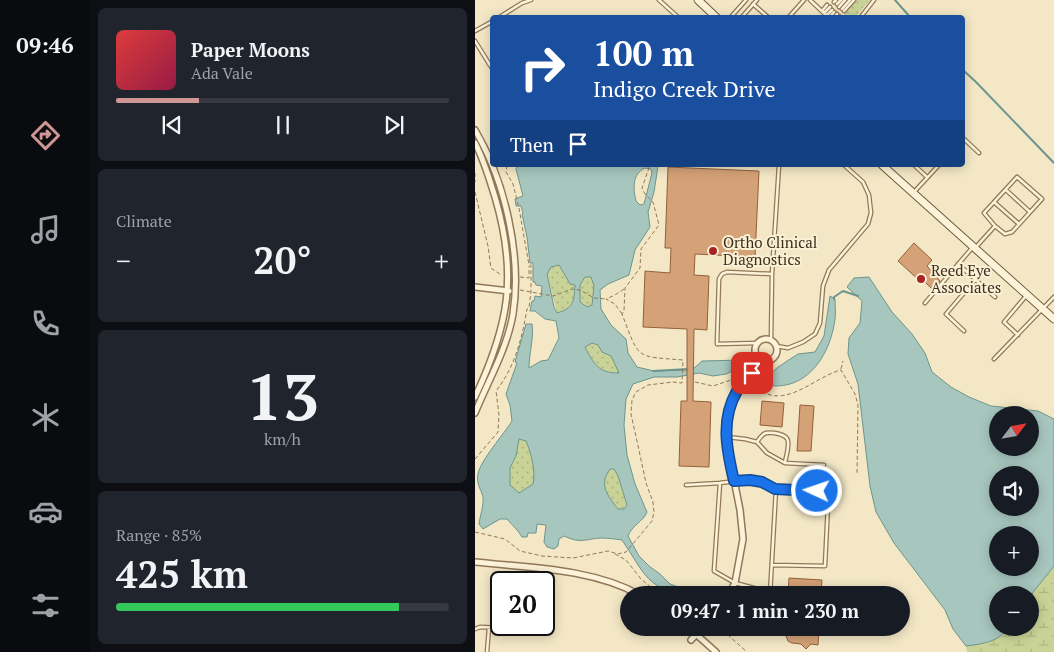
<!DOCTYPE html>
<html lang="en">
<head>
<meta charset="utf-8">
<style>
  :root { --surface:#171b24; --page:#20242c; --text:#f1f3f6; --muted:#9ea1a6; --line:#363941; --accent:#d09696 }
  body { margin:0; font-family:"PT Serif",serif; background:var(--page); color:var(--text); height:100vh; display:flex; flex-direction:column; font-size:19px; white-space:nowrap }
  * { box-sizing:border-box; margin:0 }
  p { font-size:16px; color:var(--muted) }
  .icon { flex:none; width:28px; height:28px; fill:none; stroke:currentColor; stroke-width:2; stroke-linecap:round; stroke-linejoin:round }
  .map { position:relative; flex:1; overflow:hidden }
  .side { display:flex; flex-direction:column; gap:8px; padding:8px; background:#0d0f14; width:385px }
  .side>* { flex:none }
  .hud { position:absolute; left:15px; top:15px; width:475px; height:152px; border-radius:5px; box-shadow:0 2px 12px #0003; background:#1a4fa0; color:#fff; overflow:hidden }
  .needle { width:32px; rotate:59deg }
  .fabs { position:absolute; left:514px; top:406px; display:grid; gap:10px }
  .fabs a { display:grid; place-items:center; width:50px; height:50px; border-radius:50%; background:var(--surface); box-shadow:0 2px 12px #0003; font-size:25px }
  .speed { position:absolute; left:15px; top:571px; display:flex; gap:10px; font-size:25px; font-weight:700; text-align:center }
  .speed>* { display:grid; place-content:center; width:65px; height:65px; border-radius:50%; background:var(--surface); box-shadow:0 2px 12px #0003; line-height:1 }
  .speed .limit { border:2px solid #111; border-radius:8px; background:#fff; color:#111 }
  .pin { position:absolute; display:grid; place-items:center; width:42px; height:42px; color:#fff; margin:-21px; border-radius:10px; box-shadow:0 2px 8px #0006 }
  .me { position:absolute; width:55px; margin:-28px; rotate:273deg; stroke-linejoin:round; filter:drop-shadow(0 0 4px #0008) }
  .turn { display:flex; align-items:center; gap:18px; height:105px; padding:0 20px; font-size:22px }
  .turn .icon { width:65px; height:65px; stroke-width:2.5 }
  .turn b { display:block; font-size:35px; line-height:42px }
  .then { display:flex; align-items:center; height:48px; padding:0 20px; background:#0003; gap:10px; font-size:19px }
  .big { font-size:38px; font-weight:600; line-height:1.1 }
  .side .card { flex:1; display:flex; flex-direction:column; justify-content:center; gap:8px; min-width:0; padding:0 18px; border-radius:8px; background:var(--page) }
  .side .dial { align-items:center; gap:0 }
  .dial b { font-size:65px; line-height:1 }
  .song { display:flex; align-items:center; gap:15px }
  .cover { width:60px; height:60px; border-radius:8px; background:linear-gradient(135deg,hsl(0 70% 55%),hsl(340 70% 35%)) }
  .played { height:5px; border-radius:2px; background:linear-gradient(90deg,var(--accent) 25%,var(--line) 25%) }
  .keys { display:flex; justify-content:space-around; direction:ltr }
  .heat { display:flex; justify-content:space-between; align-items:center; font-size:28px; direction:ltr }
  .charge { height:8px; border-radius:4px; background:linear-gradient(90deg,#34c759 85%,var(--line) 0) }
  .trip { position:absolute; left:145px; top:586px; width:290px; height:50px; border-radius:25px; background:var(--surface); box-shadow:0 2px 12px #0003; font-weight:600; line-height:50px; text-align:center }
  main { display:flex; flex:1; min-height:0 }
  .dock { display:flex; flex-direction:column; width:90px; justify-content:space-around; align-items:center; background:#090b0e; color:var(--muted) }
  .dock .icon { width:35px; height:35px }
  .dock .active { color:var(--accent) }
  .dock b { font-size:22px; color:var(--text) }
  .map>svg:first-child { display:block }
  .grass { fill:url(#grass-dots) }
  .wetland { fill:url(#wetland-marsh) }
  .water { fill:#a7c6be; stroke:#6c968d; fill-rule:evenodd }
  .lines { fill:none; stroke-linecap:round; stroke-linejoin:round }
  .stream { stroke:#6c968d; stroke-width:2 }
  .building { fill:#d5a176; stroke:#93613b }
  .lane-casing { stroke:#917858; stroke-width:5 }
  .street-casing { stroke:#917858; stroke-width:8 }
  .secondary-casing { stroke:#73593b; stroke-width:9 }
  .path { stroke:#917858; stroke-width:1; stroke-dasharray:4 2.5; stroke-linecap:butt }
  .lane { stroke:#fcf3d9; stroke-width:2.5 }
  .street { stroke:#fcf3d9; stroke-width:5 }
  .secondary { stroke:#fcf3d9; stroke-width:7 }
  .route-casing { stroke:#114b97; stroke-width:12 }
  .route { stroke:#1a73e8; stroke-width:9 }
  .poi-dot { fill:#a72521; stroke:#f9f0d5; stroke-width:2 }
  .labels { text-anchor:middle; dominant-baseline:central; stroke-width:4; stroke-linejoin:round; paint-order:stroke }
  .poi-label { font-size:15px; fill:#3f2f1e; stroke:#f9f0d5; text-anchor:start }
</style>
</head>
<body>
<main>
<nav class="dock">
<b>09:46</b>
<svg class="icon active" aria-label="directions" viewBox="0 0 24 24"><path d="M12 3l9 9-9 9-9-9zM9 14v-3h6M13 9l2 2-2 2"/></svg>
<svg class="icon" aria-label="music" viewBox="0 0 24 24"><path d="M9 18V5l10-2v13"/><circle cx="6" cy="18" r="3"/><circle cx="16" cy="16" r="3"/></svg>
<svg class="icon" aria-label="phone" viewBox="0 0 24 24"><path d="M5 4h4l2 5-3 2q2 4 5 5l2-3 5 2v4C11 20 4 13 5 4z"/></svg>
<svg class="icon" aria-label="climate" viewBox="0 0 24 24"><path d="M12 3v18M4 7l16 10M4 17L20 7"/></svg>
<svg class="icon" aria-label="car" viewBox="0 0 24 24"><path d="M5 17H2v-5l4-1 3-4h7l3 4 3 1v5h-3M9 17h6M6 11h13"/><circle cx="7" cy="17" r="2"/><circle cx="17" cy="17" r="2"/></svg>
<svg class="icon" aria-label="filters" viewBox="0 0 24 24"><path d="M4 7h16M4 17h16"/><circle cx="9" cy="7" r="2"/><circle cx="15" cy="17" r="2"/></svg>
</nav>
<section class="side">
<div class="card">
<div class="song"><i class="cover"></i><div><b>Paper Moons</b><p>Ada Vale</p></div></div>
<div class="played"></div>
<div class="keys"><svg class="icon" aria-label="previous" viewBox="0 0 24 24"><path d="M18 5L8 12l10 7zM5 5v14"/></svg><svg class="icon" aria-label="pause" viewBox="0 0 24 24"><path d="M8 5v14M16 5v14"/></svg><svg class="icon" aria-label="next" viewBox="0 0 24 24"><path d="M6 5l10 7-10 7zM19 5v14"/></svg></div>
</div>
<div class="card"><p>Climate</p>
<div class="heat"><a>−</a><b class="big">20°</b><a>+</a></div>
</div>
<div class="card dial"><b>13</b><p>km/h</p></div>
<div class="card"><p>Range · 85%</p><b class="big">425 km</b><div class="charge"></div></div>
</section>
<div class="map">
<svg width="579" height="652" viewBox="0 0 579 652">
  <defs>
    <pattern id="grass-dots" width="8" height="8" patternUnits="userSpaceOnUse" patternTransform="scale(1.25)"><rect width="8" height="8" fill="#cad397"/><path d="M2 2h.1M6 6h.1" fill="none" stroke="#afb582" stroke-width="1.8" stroke-linecap="round"/></pattern>
    <pattern id="wetland-marsh" width="20" height="14" patternUnits="userSpaceOnUse" patternTransform="scale(1.25)"><rect width="20" height="14" fill="#cad397"/><path d="M1 5h8M5 5V1M11 12h8M15 12V8" fill="none" stroke="#afb582"/></pattern>
  </defs>
  <rect width="100%" height="100%" fill="#f3e7c5"/>
  <path class="grass" d="M381 0H395L380 17H367Z
    M85 265 91 277 100 285C99 301 99 308 82 313L72 274 76 267Z
    M110 277H117L119 286 117 305 112 307 105 302V285Z
    M117 343 123 345 127 352 136 356 145 373C123 373 119 364 110 347Z
    M44 439 51 441C55 450 62 476 58 484 55 489 49 491 44 493L35 485V468L41 456Z
    M135 469H139L143 476 152 505 149 509H143C133 496 123 485 135 469Z"/>
  <path class="wetland" d="M579 566V652H492L491 646 493 642 527 636 533 628H555V596Z"/>
  <path class="water" d="M43 165 183 166 179 192 173 212 175 227 160 250 154 275 133 284 125 290 126 309 136 325 151 339 153 353 162 367 179 371 217 370 227 361 268 360 273 366 271 370 268 368 262 369 251 374 238 376 224 373 202 377H179L158 384 151 399 149 425 152 455 160 484 172 512C168 522 157 525 153 536L164 556 174 566 185 574 195 584 217 592C173 594 169 572 147 540 140 539 133 538 126 538 110 539 106 544 89 536L84 539 83 546 79 549 72 547 69 542 71 525 62 524 61 533H53L52 537H47L43 531 32 519H25L8 529 4 524C5 516 9 505 8 497 6 489 1 484 3 474 5 461 29 434 37 421L35 405 31 394 42 363 40 362 51 324H57C59 339 54 353 54 368L66 361 73 360 84 338 81 321 70 319 60 311H55L57 301H59L60 296 66 297 67 286 61 285 60 282H58V263H55L52 237 47 214 48 213 46 206H41L40 199 48 196 41 169ZM170 168 176 169 177 173 169 204 165 205 161 201C158 188 157 174 170 168ZM84 265 95 284 100 285C99 301 99 308 82 313L79 307 72 274 76 267ZM110 277H116L119 286 117 305 112 307 105 302V285ZM117 343 123 345 127 352 136 356 144 373C123 373 119 364 110 347ZM44 439 51 441C56 453 61 471 58 484L44 493 35 485V468L41 456ZM135 469H139L143 476 152 505 149 509H143C133 496 123 485 135 469Z
    M394 277 417 312 437 334 450 353 457 372 476 387 494 397 516 406 563 411 579 419V566L555 596 522 595V628H533C524 642 507 644 491 646L478 629 470 610 419 543 401 512 395 486 383 384 373 354 374 338 385 323 387 301 372 287 379 278ZM522 415H555V448H522ZM522 475H555V508H522ZM522 535H555V568H522Z
    M355 296 360 299C360 306 361 313 360 319 355 358 329 395 286 384L284 380 282 379 284 375 286 377H292L303 367 323 354 340 352 349 336Z"/>
  <g class="lines">
    <path class="stream" d="M420 0 436 18
      M488 70 501 82 579 163
      M359 299V297L368 291 383 296
      M178 371 213 369"/>
  </g>
  <path class="building" d="M193 167 284 171 280 257 220 254 219 275 234 276 232 330 219 329 218 401 236 402 234 467 204 466 206 401H212V329L168 327 170 271 195 273 196 248H190Z
    M439 243 457 260 452 266 465 281 457 289 449 281 447 283 423 261Z
    M287 401 309 403 307 427 285 425Z
    M325 405 339 406 336 451H322Z
    M314 578 347 580 346 595H313Z
    M311 628H344L343 645 336 644 331 649 326 644 317 643 313 641 311 636Z"/>
  <g class="lines">
    <defs>
      <path id="lane" d="M184 0 204 18
        M335 0 352 16
        M359 2 361 0
        M278 4 294 18
        M362 4 366 0
        M364 7 370 0
        M367 9 375 0
        M347 11 352 5
        M369 11 379 0
        M349 13 355 7
        M352 15 357 10
        M23 18 47 3 56 0
        M255 18 271 0
        M266 18 282 0
        M313 18 329 0
        M354 18 359 12
        M359 18 362 14
        M363 18 364 16
        M385 18 399 0
        M0 31 18 21
        M0 41 18 70
        M488 139V138L504 153
        M439 165 452 177
        M531 190 555 212
        M439 192 464 165
        M519 202 544 224
        M501 247 520 226 530 234 537 232 567 199 542 177 509 213 520 226
        M483 264 520 297
        M450 303 497 248
        M489 331 471 314 500 280
        M543 335 529 322 551 296
        M296 340 297 274 304 165
        M283 343 242 344 244 279 247 274 252 272 297 274
        M301 346 313 348 328 342 340 334 345 323 348 286 354 270 393 224 396 213 394 195 388 182 369 165
        M519 359 579 297
        M252 437 270 439 282 442
        M310 463 292 453 282 442C284 439 287 434 291 433 298 432 312 434 313 441 314 448 311 456 310 463L349 465
        M245 483C269 480 279 478 301 489L295 595
        M211 485 245 483 239 571 260 583 295 592
        M297 565 350 566 353 504 349 493 342 491 301 489
        M68 582 69 569
        M285 628C290 633 297 633 301 628
        M0 629 5 627 56 629 64 625
        M12 652 14 628"/>
      <path id="street" d="M0 130C30 181 47 256 38 314 32 349 13 381 0 413
        M0 143C9 160 14 178 20 197 43 275 34 325 0 397
        M0 287 34 291
        M280 350a11 11 0 1 1 22 0a11 11 0 1 1-22 0Z
        M0 562C54 568 116 568 165 595
        M253 595 260 583 268 539 265 510 252 444 251 430 256 403 263 389 277 373 284 358
        M214 628 241 652
        M216 640 227 628"/>
      <path id="secondary" d="M223 0 242 18
        M407 165 579 319"/>
    </defs>
    <use href="#lane" class="lane-casing"/>
    <use href="#street" class="street-casing"/>
    <use href="#secondary" class="secondary-casing"/>
    <path class="path" d="M0 173V182
      M0 192 13 246 16 268 26 275
      M45 277 54 278V266
      M45 290 78 296 97 289 105 290 119 298 131 299
      M147 314 140 304 131 299 140 295 149 289
      M366 369 368 361
      M220 382 238 386 265 377
      M277 383C281 386 285 391 290 393 315 405 342 376 366 370L380 394 383 405 382 474
      M0 459 23 432 24 415 21 391C40 367 47 338 52 309L54 308 56 291V265H54L44 208 38 184 31 172 32 165
      M0 532 30 539 45 551 67 556 98 558 133 551 143 554 151 552 177 521 179 512 178 502 171 483 162 441 156 414 157 400 161 392 173 385 198 382 207 383 208 360C160 356 165 361 147 314L149 311 150 288 165 268 166 249 184 225 178 202 170 194 167 188 175 165
      M140 554 151 560 166 579 185 595
      M252 628 253 635 272 652"/>
    <use href="#lane" class="lane"/>
    <use href="#street" class="street"/>
    <use href="#secondary" class="secondary"/>
  </g>
  <g class="lines">
    <defs>
      <path id="route" d="M277 373C272 379 266 384 262 391 245 420 252 451 259 481L275 480 287 482 300 489 342 491"/>
    </defs>
    <use href="#route" class="route-casing"/>
    <use href="#route" class="route"/>
  </g>
  <g class="poi-dot">
    <circle cx="238" cy="251" r="5"/>
    <circle cx="446" cy="279" r="5"/>
  </g>
  <g class="labels">
    <g class="poi-label">
      <text x="248" y="242">Ortho Clinical<tspan x="248" dy="17">Diagnostics</tspan></text>
      <text x="456" y="270">Reed Eye<tspan x="456" dy="17">Associates</tspan></text>
    </g>
  </g>
</svg>
<div class="fabs">
<a><svg class="needle" viewBox="-14 -14 28 28"><path d="M0-13l5 13h-10z" fill="#e53935"/><path d="M0 13l5-13h-10z" fill="#9ea1a6"/></svg></a>
<a><svg class="icon" aria-label="sound" viewBox="0 0 24 24"><path d="M4 9h4l5-4v14l-5-4H4zM17 9q2 3 0 6"/></svg></a>
<a>+</a>
<a>−</a>
</div>
<div class="speed"><div class="limit">20</div></div>
<div class="pin" style="left:277px;top:373px;background:#d93025"><svg class="icon" aria-label="arrive" viewBox="0 0 24 24"><path d="M6 21V4h12l-3 4 3 4H6"/></svg></div>
<svg class="me" style="left:342px;top:491px" viewBox="-20 -20 40 40"><circle r="17" fill="#1a73e8" stroke="#fff" stroke-width="3"/><path d="M0-11L8 9 0 5-8 9z" fill="#fff"/></svg>
<div class="trip">09:47 · 1 min · 230 m</div>
<div class="hud">
<div class="turn"><svg class="icon" aria-label="right" viewBox="0 0 24 24"><path d="M7 20v-9h11M14 6l5 5-5 5"/></svg><div><b>100 m</b>Indigo Creek Drive</div></div>
<div class="then">Then<svg class="icon" aria-label="arrive" viewBox="0 0 24 24"><path d="M6 21V4h12l-3 4 3 4H6"/></svg></div>
</div>
</div>
</main>
</body>
</html>
